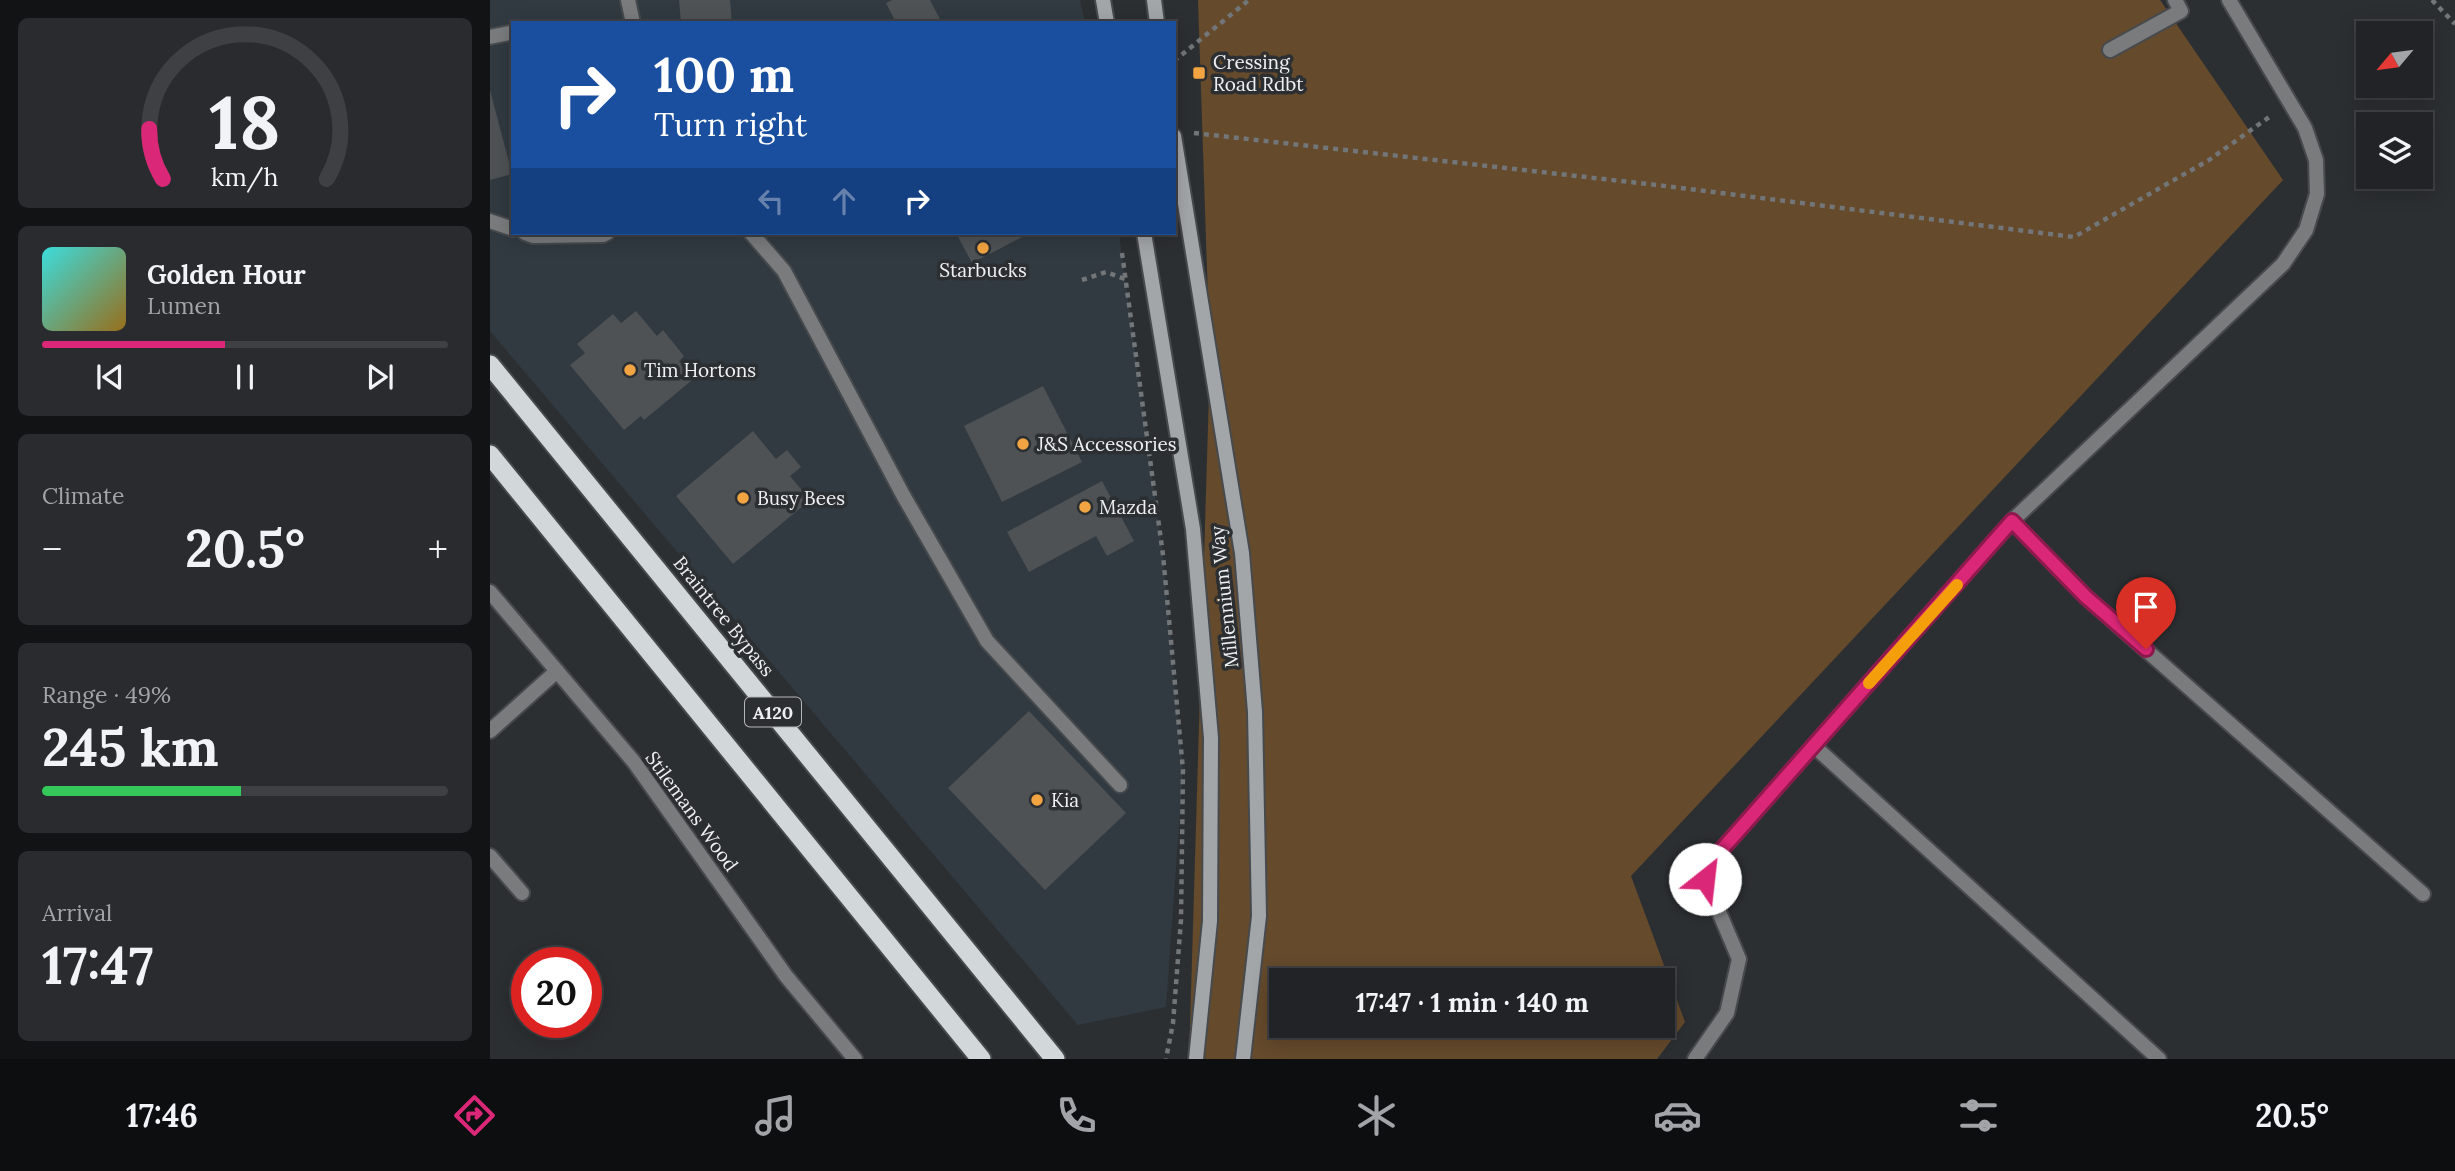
<!DOCTYPE html>
<html lang="en">
<head>
<meta charset="utf-8">
<style>
  :root { --surface:#212326; --page:#292b2e; --text:#f1f3f6; --muted:#a2a4a7; --line:#3e4043; --accent:#db2777 }
  body { margin:0; font-family:Lora,serif; background:var(--page); color:var(--text); height:100vh; display:flex; flex-direction:column; font-size:26px; white-space:nowrap }
  * { box-sizing:border-box; margin:0 }
  p { font-size:23px; color:var(--muted) }
  .icon { flex:none; width:38px; height:38px; fill:none; stroke:currentColor; stroke-width:2; stroke-linecap:round; stroke-linejoin:round }
  .map { position:relative; flex:1; overflow:hidden }
  .sheet { display:flex; flex-direction:column; gap:18px; padding:18px; background:#121315; width:490px }
  .sheet>* { flex:none }
  .top-card { position:absolute; left:21px; top:21px; width:665px; height:214px; border-radius:0px; box-shadow:0 4px 18px #0003,0 0 0 2px var(--line); background:#1a4fa0; color:#fff; overflow:hidden }
  .needle { width:46px; rotate:241deg }
  .tools { position:absolute; left:1866px; top:21px; display:grid; gap:14px }
  .tools a { display:grid; place-items:center; width:77px; height:77px; border-radius:0px; background:var(--surface); box-shadow:0 4px 18px #0003,0 0 0 2px var(--line); font-size:35px }
  .speed { position:absolute; left:21px; top:947px; display:flex; gap:14px; font-size:35px; font-weight:700; text-align:center }
  .speed>* { display:grid; place-content:center; width:91px; height:91px; border-radius:50%; background:var(--surface); box-shadow:0 4px 18px #0003,0 0 0 2px var(--line); line-height:1 }
  .speed .limit { border:10px solid #d22; background:#fff; color:#111 }
  .pin { position:absolute; display:grid; place-items:center; width:60px; height:60px; color:#fff; margin:-72px -30px; border-radius:50% 50% 50% 0; rotate:-45deg; box-shadow:0 0 7px #0007 }
  .pin .icon { rotate:45deg }
  .me { position:absolute; width:77px; margin:-38px; rotate:29deg; stroke-linejoin:round; filter:drop-shadow(0 0 5px #0008) }
  .turn { display:flex; align-items:center; gap:24px; height:147px; padding:0 28px; font-size:32px }
  .turn .icon { width:91px; height:91px; stroke-width:2.5 }
  .turn b { display:block; font-size:49px; line-height:60px }
  .lanes { display:flex; align-items:center; height:66px; padding:0 28px; background:#0003; justify-content:center; gap:35px; direction:ltr }
  .lanes .off { opacity:.35 }
  .big { font-size:52px; font-weight:800; line-height:1.1 }
  .sheet .card { flex:1; display:flex; flex-direction:column; justify-content:center; gap:10px; min-width:0; padding:0 24px; border-radius:10px; background:var(--page) }
  .sheet .dial { align-items:center; gap:0 }
  .dial svg { height:182px; overflow:visible; fill:none; stroke:var(--line); stroke-width:7; stroke-linecap:round; text-anchor:middle }
  .dial text { fill:var(--text); stroke:none }
  .song { display:flex; align-items:center; gap:21px }
  .cover { width:84px; height:84px; border-radius:10px; background:linear-gradient(135deg,hsl(180 70% 55%),hsl(40 70% 35%)) }
  .played { height:7px; border-radius:4px; background:linear-gradient(90deg,var(--accent) 45%,var(--line) 45%) }
  .keys { display:flex; justify-content:space-around; direction:ltr }
  .heat { display:flex; justify-content:space-between; align-items:center; font-size:38px; direction:ltr }
  .charge { height:10px; border-radius:5px; background:linear-gradient(90deg,#34c759 49%,var(--line) 0) }
  .trip { position:absolute; left:779px; top:968px; width:406px; height:70px; border-radius:0px; background:var(--surface); box-shadow:0 4px 18px #0003,0 0 0 2px var(--line); font-weight:800; line-height:70px; text-align:center }
  .dock { display:flex; height:112px; justify-content:space-around; align-items:center; background:#0d0e0f; color:var(--muted) }
  .dock .icon { width:49px; height:49px }
  .dock .selected { color:var(--accent) }
  .dock b { font-size:32px; color:var(--text) }
  main { display:flex; flex:1; min-height:0 }
  .map>svg:first-child { display:block }
  .built { fill:#313a41 }
  .green { fill:#654a2c; fill-rule:evenodd }
  .building { fill:#4e5255 }
  .lines { fill:none; stroke-linecap:round; stroke-linejoin:round }
  .service-casing { stroke:#474a4d; stroke-width:18 }
  .minor-casing { stroke:#474a4d; stroke-width:18 }
  .secondary-casing { stroke:#474a4d; stroke-width:18 }
  .trunk-casing { stroke:#474a4d; stroke-width:23 }
  .path { stroke:#737678; stroke-width:4.5; stroke-dasharray:5 5; stroke-linecap:butt }
  .service { stroke:#797b7d; stroke-width:14 }
  .minor { stroke:#797b7d; stroke-width:14 }
  .secondary { stroke:#a3a6a8; stroke-width:14 }
  .trunk { stroke:#d2d7da; stroke-width:19 }
  .route-casing { stroke:#8e194d; stroke-width:18 }
  .route { stroke:#db2777; stroke-width:12 }
  .slow { stroke:#f59e0b; stroke-width:12 }
  .poi-dot { fill:#f3a442; stroke:#2c2f32; stroke-width:2.5 }
  .labels { text-anchor:middle; dominant-baseline:central; stroke-width:7; stroke-linejoin:round; paint-order:stroke }
  .shield { fill:#2c2f32; stroke:#b4b6b8; stroke-width:2 }
  .shield-label { font-size:18px; font-weight:bold; fill:#eef0f2 }
  .poi-label { font-size:19px; fill:#eef0f2; stroke:#2c2f32; text-anchor:start }
  .street-label { font-size:19px; fill:#eef0f2; stroke:#2c2f32 }
</style>
</head>
<body>
<main>
<section class="sheet">
<div class="card dial"><svg viewBox="0 0 100 80">
<path d="M14 69A42 42 0 1 1 86 69"/>
<path d="M14 69A42 42 0 0 1 8 47" stroke="#db2777"/>
<text x="50" y="56" font-size="32" font-weight="700">18</text>
<text x="50" y="72" font-size="11">km/h</text>
</svg></div>
<div class="card">
<div class="song"><i class="cover"></i><div><b>Golden Hour</b><p>Lumen</p></div></div>
<div class="played"></div>
<div class="keys"><svg class="icon" aria-label="previous" viewBox="0 0 24 24"><path d="M18 5L8 12l10 7zM5 5v14"/></svg><svg class="icon" aria-label="pause" viewBox="0 0 24 24"><path d="M8 5v14M16 5v14"/></svg><svg class="icon" aria-label="next" viewBox="0 0 24 24"><path d="M6 5l10 7-10 7zM19 5v14"/></svg></div>
</div>
<div class="card"><p>Climate</p>
<div class="heat"><a>−</a><b class="big">20.5°</b><a>+</a></div>
</div>
<div class="card"><p>Range · 49%</p><b class="big">245 km</b><div class="charge"></div></div>
<div class="card"><p>Arrival</p><b class="big">17:47</b></div>
</section>
<div class="map">
<svg width="1965" height="1059" viewBox="0 0 1965 1059">
  <rect width="100%" height="100%" fill="#2c2f32"/>
  <path class="built" d="M0 0H590L595 23H23V233H629L673 555 693 770 676 1007 588 1025 0 331Z"/>
  <path class="green" d="M708 0H1670L1793 180 1141 876 1195 1022 1167 1059H699L720 359ZM791 980H1172V1026H791Z"/>
  <path class="building" d="M189 0H240L242 23H191Z
    M402 0H440L452 23H406L396 3Z
    M0 90 22 174 0 180Z
    M466 233H540L482 263Z
    M146 311 167 336 173 330 194 356 189 361 200 375 198 377 201 381 154 420 151 416 134 430 80 365 95 353 87 344 123 314 131 323Z
    M553 386 592 462 512 502 474 426Z
    M263 431 286 459 297 450 311 467 300 476 320 500 243 564 186 496Z
    M612 481 644 541 617 556 606 536 539 572 517 532Z
    M539 711 636 813 555 890 458 788Z"/>
  <g class="lines">
    <defs>
      <path id="service" d="M0 37 19 33
        M1620 50 1691 11 1685 0
        M0 221 23 229
        M35 233 43 236 113 235 117 233
        M1522 521 1596 597 1933 894
        M0 731 67 671
        M1324 746 1669 1059
        M0 856 32 893
        M1205 1059 1237 1013 1249 959 1215 879 1219 864 1522 521 1793 264 1816 230 1827 194 1826 160 1815 128 1739 0"/>
      <path id="minor" d="M138 0 143 23
        M261 233 294 271 413 495 497 641 630 785
        M0 592 144 762 296 976 365 1059"/>
      <path id="secondary" d="M613 0 617 23
        M664 0 667 23
        M684 136 752 553 765 712 769 916 753 1059
        M654 233 703 529 721 738 720 921 706 1059"/>
      <path id="trunk" d="M0 365 565 1059
        M0 455 491 1059"/>
    </defs>
    <use href="#service" class="service-casing"/>
    <use href="#minor" class="minor-casing"/>
    <use href="#secondary" class="secondary-casing"/>
    <use href="#trunk" class="trunk-casing"/>
    <path class="path" d="M1942 0 1965 24
      M684 61 759 0
      M704 133 1167 185 1584 237 1719 160 1782 115
      M632 253 673 555 693 770 691 920 683 1023 676 1059
      M592 280 616 272 635 279"/>
    <use href="#service" class="service"/>
    <use href="#minor" class="minor"/>
    <use href="#secondary" class="secondary"/>
    <use href="#trunk" class="trunk"/>
  </g>
  <g class="lines">
    <defs>
      <path id="route" d="M1215 879 1219 864 1522 521 1596 597 1656 649"/>
    </defs>
    <use href="#route" class="route-casing"/>
    <use href="#route" class="route"/>
    <path class="slow" d="M1379 683 1467 585"/>
  </g>
  <g class="poi-dot">
    <rect x="702" y="66" width="14" height="14" rx="3.5"/>
    <circle cx="493" cy="248" r="7"/>
    <circle cx="140" cy="370" r="7"/>
    <circle cx="533" cy="444" r="7"/>
    <circle cx="253" cy="498" r="7"/>
    <circle cx="595" cy="507" r="7"/>
    <circle cx="547" cy="800" r="7"/>
  </g>
  <g class="labels">
    <rect class="shield" x="255" y="697.5" width="56" height="29" rx="5"/>
    <g class="shield-label">
      <text x="283" y="712">A120</text>
    </g>
    <g class="poi-label">
      <text x="723" y="62">Cressing<tspan x="723" dy="22">Road Rdbt</tspan></text>
      <text x="493" y="270" text-anchor="middle">Starbucks</text>
      <text x="154" y="370">Tim Hortons</text>
      <text x="547" y="444">J&amp;S Accessories</text>
      <text x="267" y="498">Busy Bees</text>
      <text x="609" y="507">Mazda</text>
      <text x="561" y="800">Kia</text>
    </g>
    <g class="street-label">
      <text transform="translate(734 597) rotate(-96)">Millennium Way</text>
      <text transform="translate(234 616) rotate(51)">Braintree Bypass</text>
      <text transform="translate(202 811) rotate(54)">Stilemans Wood</text>
    </g>
  </g>
</svg>
<div class="tools">
<a><svg class="needle" viewBox="-14 -14 28 28"><path d="M0-13l5 13h-10z" fill="#e53935"/><path d="M0 13l5-13h-10z" fill="#a2a4a7"/></svg></a>
<a><svg class="icon" aria-label="layers" viewBox="0 0 24 24"><path d="M12 4l9 5-9 5-9-5zM3 14l9 5 9-5"/></svg></a>
</div>
<div class="speed"><div class="limit">20</div></div>
<div class="pin" style="left:1656px;top:649px;background:#d93025"><svg class="icon" aria-label="arrive" viewBox="0 0 24 24"><path d="M6 21V4h12l-3 4 3 4H6"/></svg></div>
<svg class="me" style="left:1215px;top:879px" viewBox="-20 -20 40 40"><circle r="19" fill="#fff"/><path d="M0-13L10 11 0 6-10 11z" fill="#db2777"/></svg>
<div class="trip">17:47 · 1 min · 140 m</div>
<div class="top-card">
<div class="turn"><svg class="icon" aria-label="right" viewBox="0 0 24 24"><path d="M7 20v-9h11M14 6l5 5-5 5"/></svg><div><b>100 m</b>Turn right</div></div>
<div class="lanes"><svg class="icon off" aria-label="left" viewBox="0 0 24 24"><path d="M17 20v-9H6M10 6l-5 5 5 5"/></svg><svg class="icon off" aria-label="ahead" viewBox="0 0 24 24"><path d="M12 20V5M6 11l6-6 6 6"/></svg><svg class="icon" aria-label="right" viewBox="0 0 24 24"><path d="M7 20v-9h11M14 6l5 5-5 5"/></svg></div>
</div>
</div>
</main>
<nav class="dock">
<b>17:46</b>
<svg class="icon selected" aria-label="directions" viewBox="0 0 24 24"><path d="M12 3l9 9-9 9-9-9zM9 14v-3h6M13 9l2 2-2 2"/></svg>
<svg class="icon" aria-label="music" viewBox="0 0 24 24"><path d="M9 18V5l10-2v13"/><circle cx="6" cy="18" r="3"/><circle cx="16" cy="16" r="3"/></svg>
<svg class="icon" aria-label="phone" viewBox="0 0 24 24"><path d="M5 4h4l2 5-3 2q2 4 5 5l2-3 5 2v4C11 20 4 13 5 4z"/></svg>
<svg class="icon" aria-label="climate" viewBox="0 0 24 24"><path d="M12 3v18M4 7l16 10M4 17L20 7"/></svg>
<svg class="icon" aria-label="car" viewBox="0 0 24 24"><path d="M5 17H2v-5l4-1 3-4h7l3 4 3 1v5h-3M9 17h6M6 11h13"/><circle cx="7" cy="17" r="2"/><circle cx="17" cy="17" r="2"/></svg>
<svg class="icon" aria-label="filters" viewBox="0 0 24 24"><path d="M4 7h16M4 17h16"/><circle cx="9" cy="7" r="2"/><circle cx="15" cy="17" r="2"/></svg>
<b>20.5°</b>
</nav>
</body>
</html>
